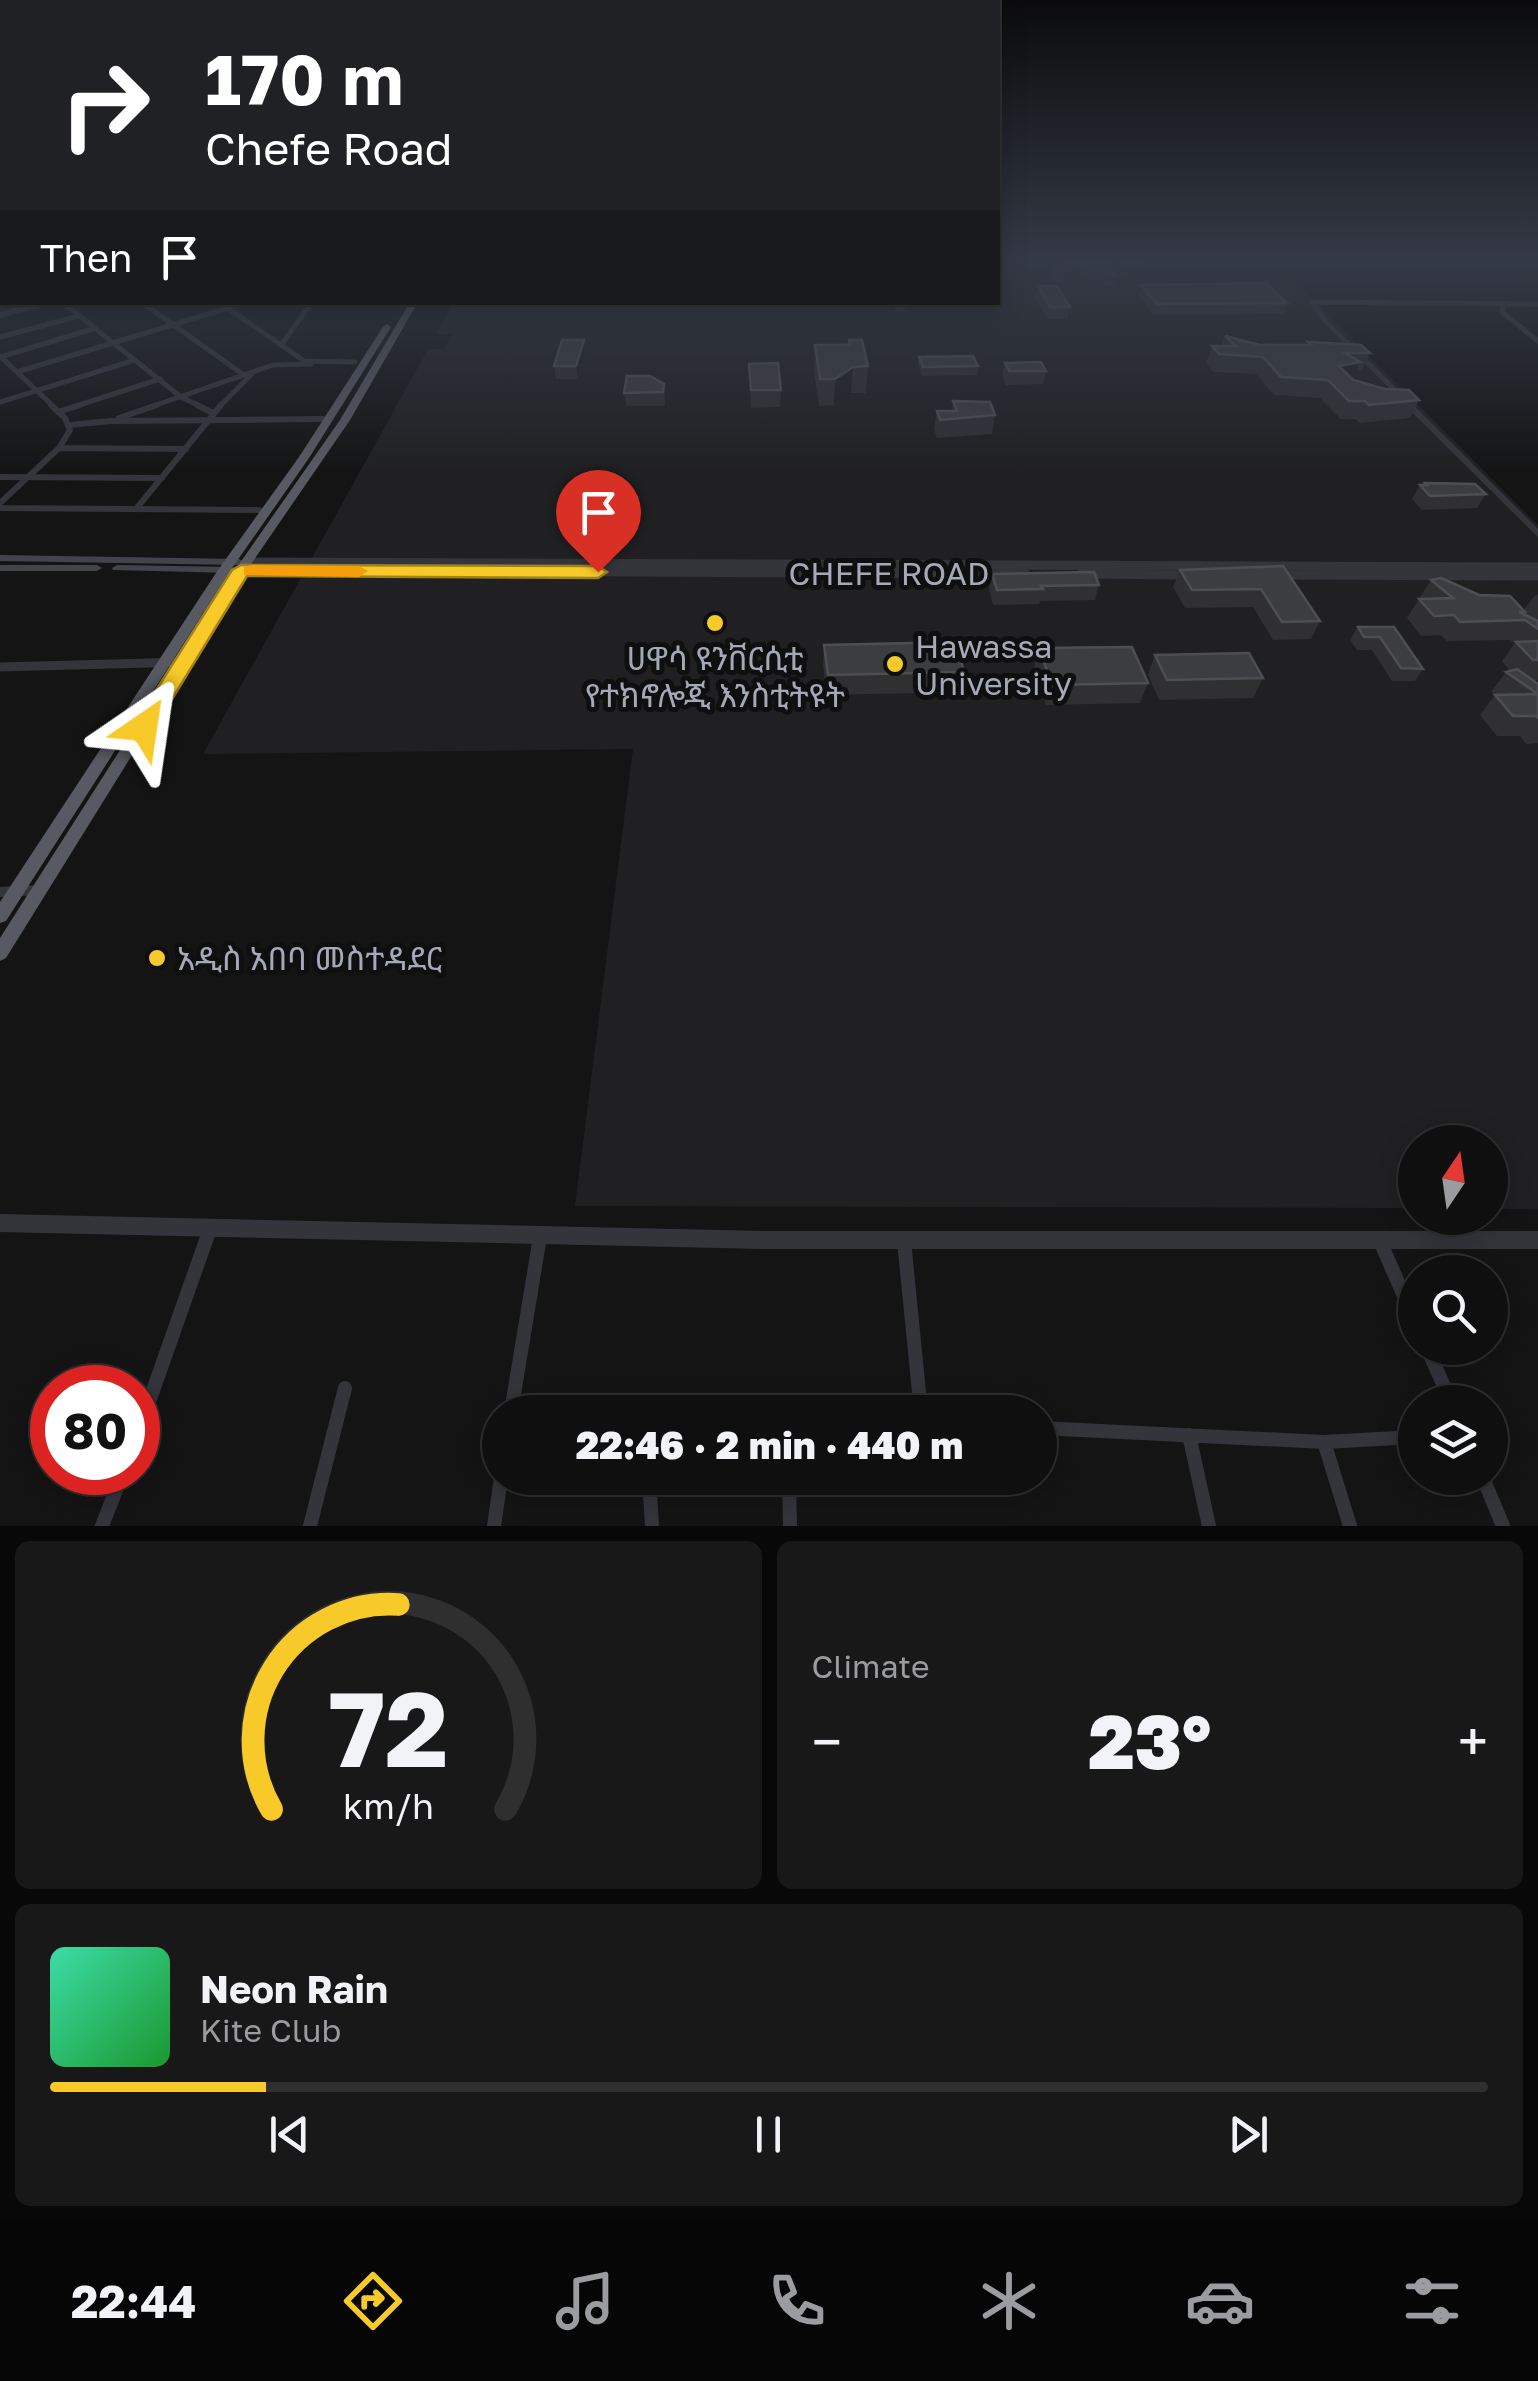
<!DOCTYPE html>
<html lang="en">
<head>
<meta charset="utf-8">
<style>
  :root { --surface:#0f0f10; --page:#181819; --text:#f1f3f6; --muted:#9b9c9f; --line:#2f2f30; --accent:#f8ca29 }
  body { margin:0; font-family:"Golos Text","Noto Sans Ethiopic",sans-serif; background:var(--page); color:var(--text); height:100vh; display:flex; flex-direction:column; font-size:38px; white-space:nowrap }
  * { box-sizing:border-box; margin:0 }
  p { font-size:32px; color:var(--muted) }
  .icon { flex:none; width:55px; height:55px; fill:none; stroke:currentColor; stroke-width:2; stroke-linecap:round; stroke-linejoin:round }
  .map { position:relative; height:1526px; overflow:hidden }
  .panel { display:flex; flex-direction:column; gap:15px; padding:15px; background:#080809; flex:1 }
  .panel>* { flex:none }
  .guide { position:absolute; left:0px; top:0px; width:1000px; height:305px; box-shadow:0 5px 25px #0003,0 0 0 2px var(--line); background:#202124; color:#fff; overflow:hidden }
  .needle { width:65px; rotate:13deg }
  .controls { position:absolute; left:1398px; top:1125px; display:grid; gap:20px }
  .controls a { display:grid; place-items:center; width:110px; height:110px; border-radius:50%; background:var(--surface); box-shadow:0 5px 25px #0003,0 0 0 2px var(--line); font-size:50px }
  .speed { position:absolute; left:30px; top:1365px; display:flex; gap:20px; font-size:50px; font-weight:700; text-align:center }
  .speed>* { display:grid; place-content:center; width:130px; height:130px; border-radius:50%; background:var(--surface); box-shadow:0 5px 25px #0003,0 0 0 2px var(--line); line-height:1 }
  .speed .limit { border:15px solid #d22; background:#fff; color:#111 }
  .pin { position:absolute; display:grid; place-items:center; width:85px; height:85px; color:#fff; margin:-102px -42px; border-radius:50% 50% 50% 0; rotate:-45deg; box-shadow:0 0 10px #0007 }
  .pin .icon { rotate:45deg }
  .me { position:absolute; width:110px; margin:-55px; rotate:32deg; stroke-linejoin:round; filter:drop-shadow(0 0 8px #0008) }
  .turn { display:flex; align-items:center; gap:35px; height:210px; padding:0 40px; font-size:45px }
  .turn .icon { width:130px; height:130px; stroke-width:2.5 }
  .turn b { display:block; font-size:70px; line-height:85px }
  .then { display:flex; align-items:center; height:95px; padding:0 40px; background:#0003; gap:20px; font-size:38px }
  .big { font-size:75px; font-weight:800; line-height:1.1 }
  .panel .tile { flex:1; display:flex; flex-direction:column; justify-content:center; gap:15px; min-width:0; padding:0 35px; border-radius:15px; background:var(--page) }
  .panel .dial { align-items:center; gap:0 }
  .dial svg { height:260px; overflow:visible; fill:none; stroke:var(--line); stroke-width:7; stroke-linecap:round; text-anchor:middle }
  .dial text { fill:var(--text); stroke:none }
  .song { display:flex; align-items:center; gap:30px }
  .cover { width:120px; height:120px; border-radius:15px; background:linear-gradient(135deg,hsl(160 70% 55%),hsl(130 70% 35%)) }
  .played { height:10px; border-radius:5px; background:linear-gradient(90deg,var(--accent) 15%,var(--line) 15%) }
  .keys { display:flex; justify-content:space-around; direction:ltr }
  .heat { display:flex; justify-content:space-between; align-items:center; font-size:55px; direction:ltr }
  .panel .tiles { flex:1; display:grid; gap:15px; grid-template-columns:1fr 1fr }
  .tile:last-child { grid-column:span 2 }
  .trip { position:absolute; left:482px; top:1395px; width:575px; height:100px; border-radius:50px; background:var(--surface); box-shadow:0 5px 25px #0003,0 0 0 2px var(--line); font-weight:800; line-height:100px; text-align:center }
  .menu { display:flex; height:160px; justify-content:space-around; align-items:center; background:#060606; color:var(--muted) }
  .menu .icon { width:70px; height:70px }
  .menu .current { color:var(--accent) }
  .menu b { font-size:45px; color:var(--text) }
  .map>svg:first-child { display:block }
  .built { fill:#202022 }
  .lines { fill:none; stroke-linecap:round; stroke-linejoin:round }
  .minor-far4 { stroke:#34353b; stroke-width:5 }
  .minor-far3 { stroke:#34353b; stroke-width:6 }
  .minor-far2 { stroke:#34353b; stroke-width:9 }
  .minor-far1 { stroke:#34353b; stroke-width:10 }
  .minor { stroke:#34353b; stroke-width:14 }
  .tertiary-far2 { stroke:#34353b; stroke-width:6 }
  .tertiary-far1 { stroke:#34353b; stroke-width:9 }
  .tertiary { stroke:#34353b; stroke-width:18 }
  .secondary { fill:#42434b; fill-rule:evenodd }
  .trunk { fill:#585a63; fill-rule:evenodd }
  .wall { fill:#303033 }
  .shaded-wall { fill:#1f1f21 }
  .building { fill:#3c3d41; stroke:#4d4e53; stroke-width:2.5 }
  .route { fill:#f8ca29; stroke:#a1831b; stroke-width:2.5 }
  .slow { fill:#f59e0b }
  .poi-dot { fill:#f8ca29; stroke:#0f0f10; stroke-width:4 }
  .labels { text-anchor:middle; dominant-baseline:central; stroke-width:10; stroke-linejoin:round; paint-order:stroke }
  .street-label { font-size:32px; fill:#a5a8b6; stroke:#0f0f10 }
  .poi-label { font-size:32px; fill:#a5a8b6; stroke:#0f0f10; text-anchor:start }
</style>
</head>
<body>
<div class="map">
<svg width="1538" height="1526" viewBox="0 0 1538 1526">
  <rect width="100%" height="100%" fill="#141415"/>
  <path class="built" d="M998 261H1274L1538 525V1209H1490V1142H1415V1208L575 1206 633 749 203 754 428 349H444L449 342 452 334H436L454 303 998 302Z"/>
  <g class="lines">
    <path class="minor-far4" d="M62 302 181 397 202 407
      M141 302 244 375
      M219 302 304 361 355 362
      M1312 302 1325 321 1412 407
      M1312 302 1538 304
      M1504 304 1502 312 1538 341
      M0 337 79 316
      M282 344 312 302
      M0 356 54 407
      M0 357 96 328
      M17 372 248 302
      M0 402 135 360
      M73 407 160 379
      M150 407 273 365 311 364
      M219 407 251 375"/>
    <path class="minor-far3" d="M197 405 213 413
      M1409 405 1538 533
      M58 412 80 405
      M119 418 157 405
      M69 425 111 421 323 419
      M59 448 186 449
      M0 477 162 478
      M0 503 59 448 70 430 65 418 51 405
      M0 508 259 510
      M136 509 221 405"/>
    <path class="minor-far2" d="M0 667 186 662"/>
    <path class="minor-far1" d="M0 892 41 890"/>
    <path class="minor" d="M904 1241 921 1412
      M1380 1241 1415 1321
      M1427 1348 1451 1402
      M511 1412 540 1237
      M1040 1428 1324 1442 1415 1437
      M138 1433 210 1229
      M1189 1435 1209 1526
      M1324 1442 1350 1526
      M649 1478 652 1526
      M789 1478 790 1526
      M1483 1478 1503 1526
      M102 1526 123 1472
      M310 1526 345 1388
      M494 1526 501 1478"/>
    <path class="tertiary-far2" d="M0 315 48 302"/>
    <path class="tertiary-far1" d="M246 562 1538 567
      M241 570 1026 574
      M1080 574 1191 575
      M1275 575 1538 576"/>
    <path class="tertiary" d="M0 1223 764 1240H1538"/>
    <path class="secondary" d="M0 555 239 559 244 562 239 565 0 561Z
      M0 565H97L102 568 97 571H0Z
      M117 565 232 567 237 570 232 573 113 570 112 568Z"/>
    <path class="trunk" d="M410 302H418L350 420 247 570 6 958 0 961V938L235 570 340 420Z
      M387 324 391 327 309 458 230 571 6 921 0 923V902L218 570 299 457 383 327Z"/>
  </g>
  <path class="wall" d="M1070 261H1162L1125 278 1116 267 1112 270 1116 276 1114 288 1078 276 1063 284 1051 280 1054 268Z
    M1141 285 1287 303 1283 314 1154 315 1138 295Z
    M1038 286 1070 307 1067 319H1047L1035 298Z
    M893 302H906L905 312H896Z
    M1225 336 1260 345H1307L1308 342 1370 353 1362 370H1356L1352 379 1353 380 1419 400 1410 418 1360 423 1356 419H1341L1320 398 1274 395 1256 374 1213 372 1206 363 1212 346H1221Z
    M584 340 586 353 578 379H556L554 366Z
    M849 340 868 366 866 393H851L834 405 819 406 814 372 815 345H849Z
    M919 357 978 366 977 375 922 376 918 365Z
    M1005 363 1046 371 1043 384 1006 385 1002 376Z
    M749 364 781 390 780 407 751 408Z
    M664 384 665 406H626L624 393Z
    M953 401 995 415 992 434 937 438 934 429 937 411H952Z
    M1425 483 1486 494 1477 508 1422 510 1412 499 1420 485H1423Z
    M1283 566 1320 621 1311 639 1273 640 1253 607 1185 608 1173 587 1180 570Z
    M992 574 1099 585 1095 600 1040 601 1039 604 993 605 989 589Z
    M1431 580 1524 610 1535 595H1538V680H1532L1538 684V743L1526 744 1520 736H1497L1480 715 1495 695 1491 692 1506 672 1510 671 1502 661 1515 643 1510 640 1447 641 1441 635 1421 636 1407 618Z
    M1358 627H1394L1423 669 1415 681H1392L1372 650H1357L1350 640Z
    M824 645 964 672 960 692 827 695 823 665Z
    M1039 648 1148 683 1140 703 1046 705 1034 668Z
    M1155 655 1263 678 1253 698 1159 700 1148 675Z"/>
  <path class="shaded-wall" d="M1112 261H1118L1116 267 1107 274V264Z
    M1141 261H1162L1125 278 1128 267Z
    M1080 265 1078 276 1063 284 1065 272Z
    M584 340 586 353 578 379 576 366Z
    M1360 362 1352 380 1339 366Z
    M853 367 851 393 834 405 835 379Z"/>
  <path class="building" d="M1070 261H1112L1107 264 1116 276 1080 265 1065 272 1054 268Z
    M1124 261H1141L1128 267Z
    M1266 283 1287 303 1157 304 1141 285Z
    M1038 286H1057L1070 307H1050Z
    M1225 336 1260 345H1311L1308 342 1361 345 1370 353H1345L1360 362 1339 366 1353 380 1385 389 1409 390 1419 400 1369 405 1365 401H1349L1328 380 1281 377 1263 357 1219 354 1212 346H1236Z
    M562 340H584L576 366H554Z
    M849 340H862L868 366 853 367 835 379H820L815 345H850Z
    M973 356 978 366 923 367 919 357Z
    M1041 362 1046 371H1009L1005 363Z
    M778 363 781 390H751L749 364Z
    M627 376H650L664 384 663 392 624 393Z
    M953 401 990 402 995 415 940 420 937 411H957Z
    M1425 483 1475 484 1486 494 1430 496 1420 485H1427Z
    M1283 566 1320 621 1282 622 1261 589 1192 590 1180 570Z
    M1094 572 1099 585 1041 586 1043 589 997 590 992 574Z
    M1441 578 1479 595 1510 596 1525 612H1519L1538 621V629L1525 620 1460 622 1454 615 1434 616 1419 599 1453 598 1431 580Z
    M1358 627H1394L1423 669 1401 668 1380 637H1364Z
    M1538 641V660H1533L1516 642Z
    M956 642 964 672 828 675 824 645Z
    M1132 647 1148 683 1052 685 1039 648Z
    M1249 653 1263 678 1167 680 1155 655Z
    M1517 669 1538 684V694L1506 672Z
    M1538 694V718L1536 716H1513L1495 695Z"/>
  <linearGradient id="sky" x2="0" y2="1"><stop stop-color="#0b0b0c"/><stop offset="0.55" stop-color="#343a46"/><stop offset="1" stop-color="#343a46" stop-opacity="0"/></linearGradient>
  <rect width="1538" height="475" fill="url(#sky)"/>
  <path class="route" d="M241 565 598 566 607 572 598 578 247 576 152 732H136L133 727 136 722 232 570Z"/>
  <path class="slow" d="M251 565 359 566 368 571 359 577 244 575V567Z"/>
  <g class="poi-dot">
    <circle cx="715" cy="623" r="10"/>
    <circle cx="895" cy="664" r="10"/>
    <circle cx="157" cy="958" r="10"/>
  </g>
  <g class="labels">
    <g class="street-label">
      <text x="889" y="573">CHEFE ROAD</text>
    </g>
    <g class="poi-label">
      <text x="915" y="646">Hawassa<tspan x="915" dy="37">University</tspan></text>
      <text x="715" y="658" text-anchor="middle">ሀዋሳ ዩንቨርሲቲ<tspan x="715" dy="37">የተክኖሎጂ እንስቲትዩት</tspan></text>
      <text x="177" y="958">አዲስ አበባ መስተዳደር</text>
    </g>
  </g>
</svg>
<div class="controls">
<a><svg class="needle" viewBox="-14 -14 28 28"><path d="M0-13l5 13h-10z" fill="#e53935"/><path d="M0 13l5-13h-10z" fill="#9b9c9f"/></svg></a>
<a><svg class="icon" aria-label="search" viewBox="0 0 24 24"><circle cx="10" cy="10" r="6"/><path d="M15 15l6 6"/></svg></a>
<a><svg class="icon" aria-label="layers" viewBox="0 0 24 24"><path d="M12 4l9 5-9 5-9-5zM3 14l9 5 9-5"/></svg></a>
</div>
<div class="speed"><div class="limit">80</div></div>
<div class="pin" style="left:598px;top:572px;background:#d93025"><svg class="icon" aria-label="arrive" viewBox="0 0 24 24"><path d="M6 21V4h12l-3 4 3 4H6"/></svg></div>
<svg class="me" style="left:144px;top:727px" viewBox="-20 -20 40 40"><path d="M0-17L14 15 0 8-14 15z" fill="#f8ca29" stroke="#fff" stroke-width="4"/></svg>
<div class="trip">22:46 · 2 min · 440 m</div>
<div class="guide">
<div class="turn"><svg class="icon" aria-label="right" viewBox="0 0 24 24"><path d="M7 20v-9h11M14 6l5 5-5 5"/></svg><div><b>170 m</b>Chefe Road</div></div>
<div class="then">Then<svg class="icon" aria-label="arrive" viewBox="0 0 24 24"><path d="M6 21V4h12l-3 4 3 4H6"/></svg></div>
</div>
</div>
<section class="panel">
<div class="tiles">
<div class="tile dial"><svg viewBox="0 0 100 80">
<path d="M14 69A42 42 0 1 1 86 69"/>
<path d="M14 69A42 42 0 0 1 53 6" stroke="#f8ca29"/>
<text x="50" y="56" font-size="32" font-weight="700">72</text>
<text x="50" y="72" font-size="11">km/h</text>
</svg></div>
<div class="tile"><p>Climate</p>
<div class="heat"><a>−</a><b class="big">23°</b><a>+</a></div>
</div>
<div class="tile">
<div class="song"><i class="cover"></i><div><b>Neon Rain</b><p>Kite Club</p></div></div>
<div class="played"></div>
<div class="keys"><svg class="icon" aria-label="previous" viewBox="0 0 24 24"><path d="M18 5L8 12l10 7zM5 5v14"/></svg><svg class="icon" aria-label="pause" viewBox="0 0 24 24"><path d="M8 5v14M16 5v14"/></svg><svg class="icon" aria-label="next" viewBox="0 0 24 24"><path d="M6 5l10 7-10 7zM19 5v14"/></svg></div>
</div>
</div>
</section>
<nav class="menu">
<b>22:44</b>
<svg class="icon current" aria-label="directions" viewBox="0 0 24 24"><path d="M12 3l9 9-9 9-9-9zM9 14v-3h6M13 9l2 2-2 2"/></svg>
<svg class="icon" aria-label="music" viewBox="0 0 24 24"><path d="M9 18V5l10-2v13"/><circle cx="6" cy="18" r="3"/><circle cx="16" cy="16" r="3"/></svg>
<svg class="icon" aria-label="phone" viewBox="0 0 24 24"><path d="M5 4h4l2 5-3 2q2 4 5 5l2-3 5 2v4C11 20 4 13 5 4z"/></svg>
<svg class="icon" aria-label="climate" viewBox="0 0 24 24"><path d="M12 3v18M4 7l16 10M4 17L20 7"/></svg>
<svg class="icon" aria-label="car" viewBox="0 0 24 24"><path d="M5 17H2v-5l4-1 3-4h7l3 4 3 1v5h-3M9 17h6M6 11h13"/><circle cx="7" cy="17" r="2"/><circle cx="17" cy="17" r="2"/></svg>
<svg class="icon" aria-label="filters" viewBox="0 0 24 24"><path d="M4 7h16M4 17h16"/><circle cx="9" cy="7" r="2"/><circle cx="15" cy="17" r="2"/></svg>
</nav>
</body>
</html>
